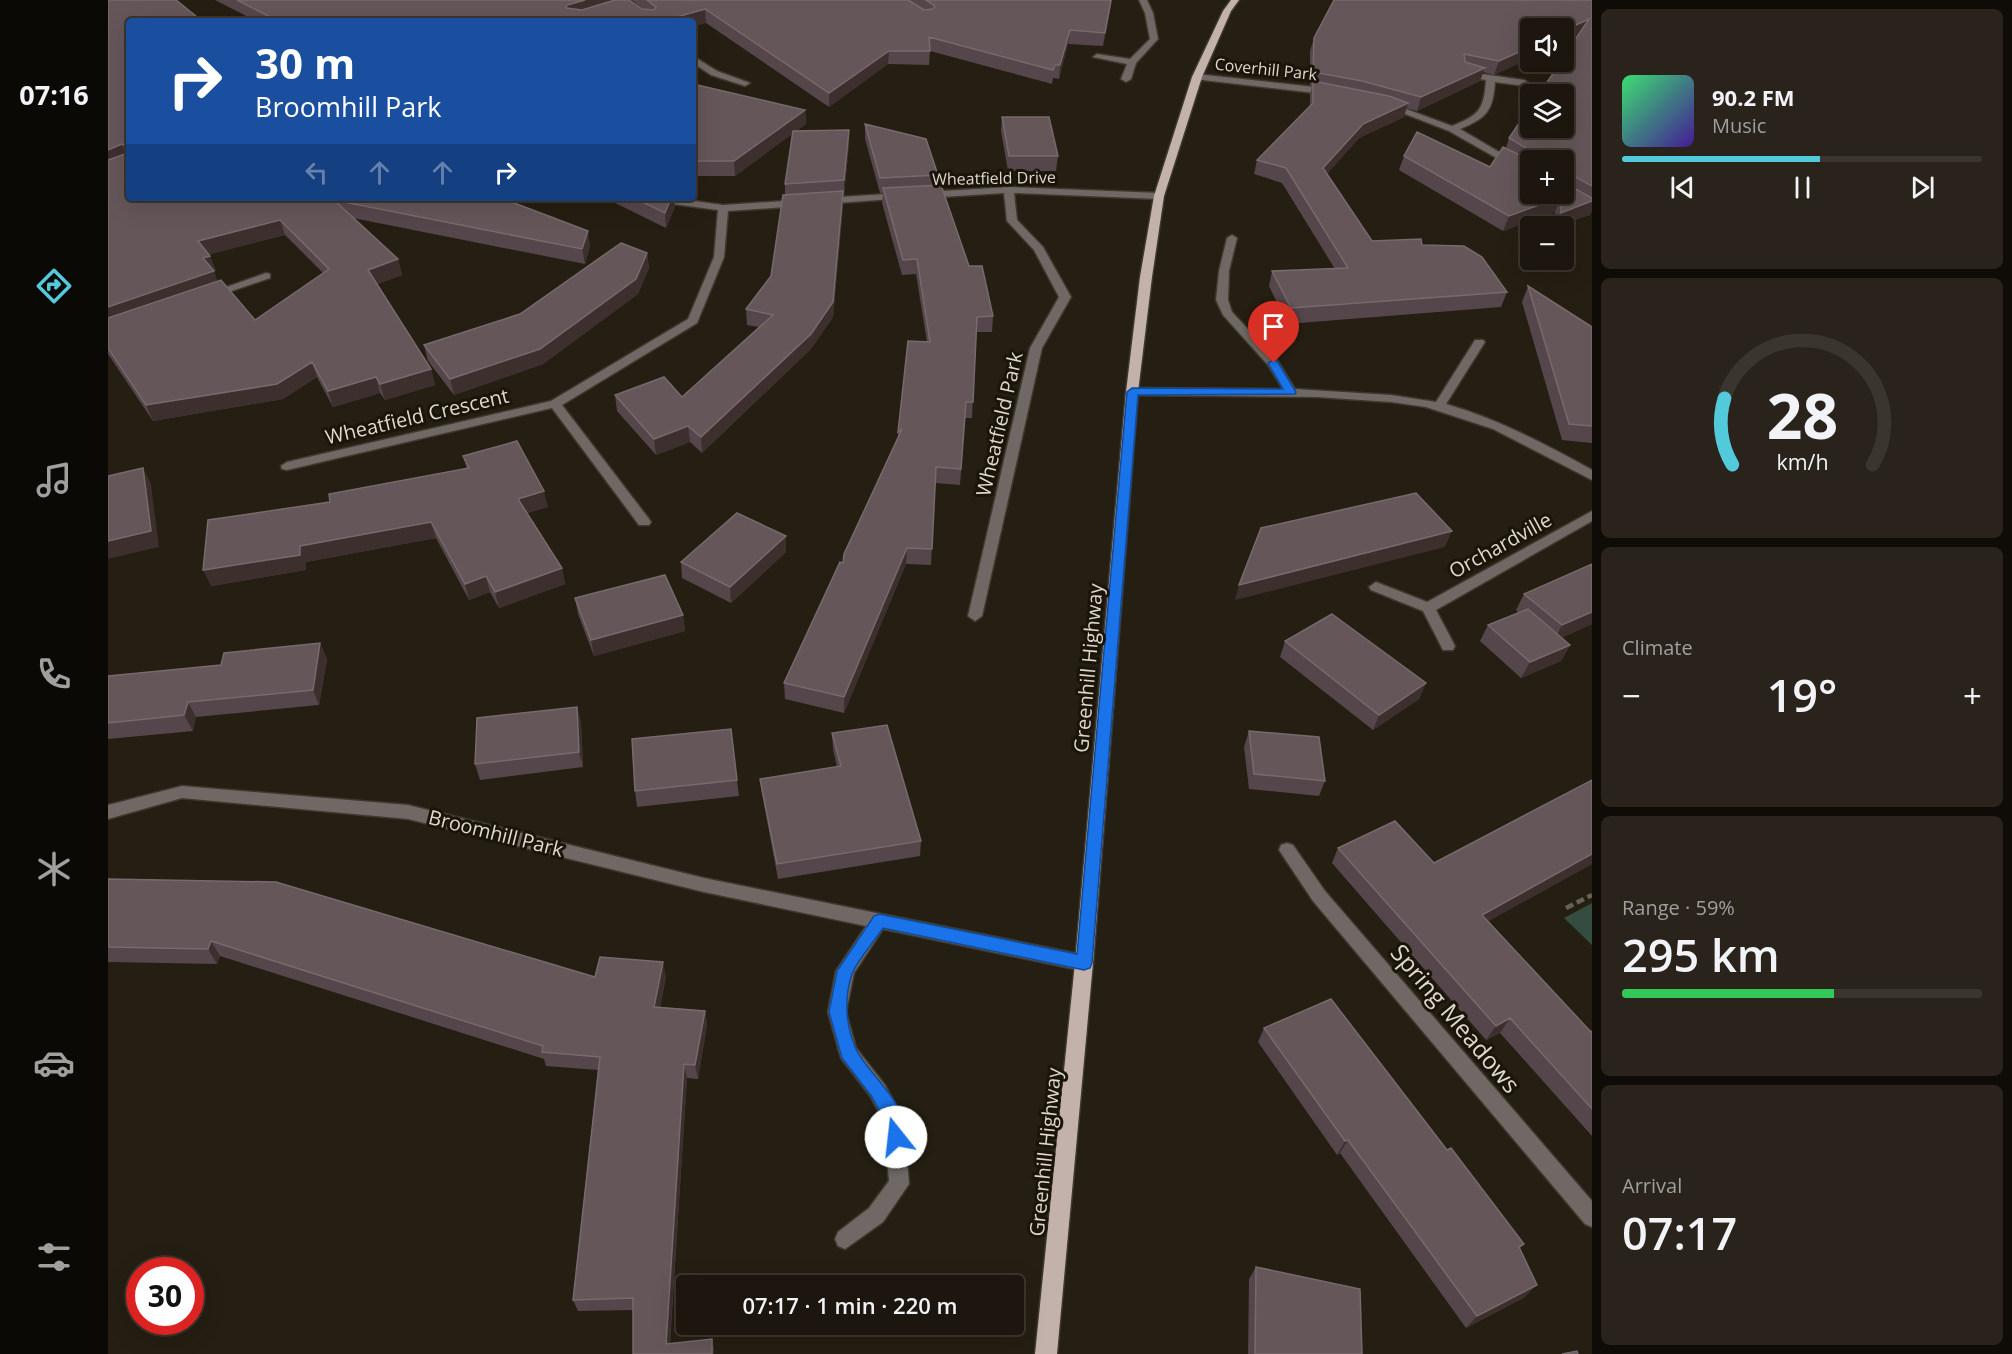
<!DOCTYPE html>
<html lang="en">
<head>
<meta charset="utf-8">
<style>
  :root { --surface:#1c160e; --page:#29231c; --text:#f1f3f6; --muted:#a09f9e; --line:#3a352e; --accent:#53cadc }
  body { margin:0; font-family:"Open Sans",sans-serif; background:var(--page); color:var(--text); height:100vh; display:flex; flex-direction:column; font-size:22px; white-space:nowrap }
  * { box-sizing:border-box; margin:0 }
  p { font-size:20px; color:var(--muted) }
  .icon { flex:none; width:33px; height:33px; fill:none; stroke:currentColor; stroke-width:2; stroke-linecap:round; stroke-linejoin:round }
  .map { position:relative; flex:1; overflow:hidden }
  .sheet { display:flex; flex-direction:column; gap:9px; padding:9px; background:#0f0c08; width:420px }
  .sheet>* { flex:none }
  .banner { position:absolute; left:18px; top:18px; width:570px; height:183px; border-radius:6px; box-shadow:0 6px 24px #0002,0 0 0 2px var(--line); background:#1a4fa0; color:#fff; overflow:hidden }
  .tools { position:absolute; left:1412px; top:18px; display:grid; gap:12px }
  .tools a { display:grid; place-items:center; width:54px; height:54px; border-radius:6px; background:var(--surface); box-shadow:0 6px 24px #0002,0 0 0 2px var(--line); font-size:30px }
  .speed { position:absolute; left:18px; top:1257px; display:flex; gap:12px; font-size:30px; font-weight:700; text-align:center }
  .speed>* { display:grid; place-content:center; width:78px; height:78px; border-radius:50%; background:var(--surface); box-shadow:0 6px 24px #0002,0 0 0 2px var(--line); line-height:1 }
  .speed .limit { border:9px solid #d22; background:#fff; color:#111 }
  .pin { position:absolute; display:grid; place-items:center; width:51px; height:51px; color:#fff; margin:-62px -26px; border-radius:50% 50% 50% 0; rotate:-45deg; box-shadow:0 0 6px #0007 }
  .pin .icon { rotate:45deg }
  .me { position:absolute; width:66px; margin:-33px; rotate:344deg; stroke-linejoin:round; filter:drop-shadow(0 0 4px #0008) }
  .turn { display:flex; align-items:center; gap:21px; height:126px; padding:0 30px; font-size:27px }
  .turn .icon { width:78px; height:78px; stroke-width:2.5 }
  .turn b { display:block; font-size:42px; line-height:51px }
  .lanes { display:flex; align-items:center; height:57px; padding:0 30px; background:#0003; justify-content:center; gap:30px; direction:ltr }
  .lanes .off { opacity:.35 }
  .big { font-size:45px; font-weight:600; line-height:1.1 }
  .sheet .card { flex:1; display:flex; flex-direction:column; justify-content:center; gap:9px; min-width:0; padding:0 21px; border-radius:9px; background:var(--page) }
  .sheet .dial { align-items:center; gap:0 }
  .dial svg { height:156px; overflow:visible; fill:none; stroke:var(--line); stroke-width:7; stroke-linecap:round; text-anchor:middle }
  .dial text { fill:var(--text); stroke:none }
  .song { display:flex; align-items:center; gap:18px }
  .cover { width:72px; height:72px; border-radius:9px; background:linear-gradient(135deg,hsl(140 70% 55%),hsl(260 70% 35%)) }
  .played { height:6px; border-radius:3px; background:linear-gradient(90deg,var(--accent) 55%,var(--line) 55%) }
  .keys { display:flex; justify-content:space-around; direction:ltr }
  .heat { display:flex; justify-content:space-between; align-items:center; font-size:33px; direction:ltr }
  .charge { height:9px; border-radius:4px; background:linear-gradient(90deg,#34c759 59%,var(--line) 0) }
  .trip { position:absolute; left:568px; top:1275px; width:348px; height:60px; border-radius:6px; background:var(--surface); box-shadow:0 6px 24px #0002,0 0 0 2px var(--line); font-weight:600; line-height:60px; text-align:center }
  main { display:flex; flex:1; min-height:0 }
  .tab-bar { display:flex; flex-direction:column; width:108px; justify-content:space-around; align-items:center; background:#0b0906; color:var(--muted) }
  .tab-bar .icon { width:42px; height:42px }
  .tab-bar .active { color:var(--accent) }
  .tab-bar b { font-size:27px; color:var(--text) }
  .map>svg:first-child { display:block }
  .green { fill:#354d40 }
  .lines { fill:none; stroke-linecap:round; stroke-linejoin:round }
  .minor-casing { stroke:#3f382d; stroke-width:3 }
  .major-casing { stroke:#3f382d; stroke-width:3 }
  .path-far1 { stroke:#676257; stroke-width:2; stroke-dasharray:4 1.5; stroke-linecap:butt }
  .path { stroke:#676257; stroke-width:4.5; stroke-dasharray:8 4; stroke-linecap:butt }
  .minor { fill:#6f6865; fill-rule:evenodd }
  .major { fill:#c2b2ab; fill-rule:evenodd }
  .wall { fill:#55464b; fill-rule:evenodd }
  .shaded-wall { fill:#3c2f2e }
  .building { fill:#645659; stroke:#776a6c; stroke-width:1.5 }
  .route { fill:#1a73e8; stroke:#114b97; stroke-width:1.5 }
  .labels { text-anchor:middle; dominant-baseline:central; stroke-width:6; stroke-linejoin:round; paint-order:stroke }
  .far-street-label { font-size:16px; fill:#ddd9d0; stroke:#1b1509 }
  .street-label { font-size:20px; fill:#ddd9d0; stroke:#1b1509 }
  .near-street-label { font-size:24px; fill:#ddd9d0; stroke:#1b1509 }
</style>
</head>
<body>
<main>
<nav class="tab-bar">
<b>07:16</b>
<svg class="icon active" aria-label="directions" viewBox="0 0 24 24"><path d="M12 3l9 9-9 9-9-9zM9 14v-3h6M13 9l2 2-2 2"/></svg>
<svg class="icon" aria-label="music" viewBox="0 0 24 24"><path d="M9 18V5l10-2v13"/><circle cx="6" cy="18" r="3"/><circle cx="16" cy="16" r="3"/></svg>
<svg class="icon" aria-label="phone" viewBox="0 0 24 24"><path d="M5 4h4l2 5-3 2q2 4 5 5l2-3 5 2v4C11 20 4 13 5 4z"/></svg>
<svg class="icon" aria-label="climate" viewBox="0 0 24 24"><path d="M12 3v18M4 7l16 10M4 17L20 7"/></svg>
<svg class="icon" aria-label="car" viewBox="0 0 24 24"><path d="M5 17H2v-5l4-1 3-4h7l3 4 3 1v5h-3M9 17h6M6 11h13"/><circle cx="7" cy="17" r="2"/><circle cx="17" cy="17" r="2"/></svg>
<svg class="icon" aria-label="filters" viewBox="0 0 24 24"><path d="M4 7h16M4 17h16"/><circle cx="9" cy="7" r="2"/><circle cx="15" cy="17" r="2"/></svg>
</nav>
<div class="map">
<svg width="1484" height="1354" viewBox="0 0 1484 1354">
  <rect width="100%" height="100%" fill="#251e12"/>
  <path class="green" d="M1484 903V945L1456 918Z"/>
  <g class="lines">
    <defs>
      <path id="minor" d="M1031 0H1039L1045 13 1050 39 1028 63 1023 79 1018 82 1013 79 1019 64 985 57 989 54 1022 59 1042 39 1037 13Z
        M585 56 609 71 642 83 637 86 603 75 585 63Z
        M1089 74 1224 89 1229 92 1224 95 1086 79 1084 77Z
        M1374 74 1416 80 1421 83 1416 86 1387 82C1385 111 1379 118 1352 129L1422 170V177L1341 131 1274 105 1282 103 1344 126C1371 115 1376 110 1378 80L1371 79 1369 77Z
        M901 187 1051 193 1056 196 1051 199 906 193 909 220 935 247 963 297 934 348 874 616 867 621 860 616 922 348 951 297 926 250 899 221 896 193 818 198 813 195 818 192Z
        M794 193 799 196 798 198 716 204 711 201 716 198Z
        M537 198H565L615 205 692 200 697 203 692 206 620 211 616 257 589 323 454 405 541 519 543 522 541 525H531L444 408 179 470 174 469 173 466 179 462 443 401 580 319 606 257 610 210 542 201Z
        M1124 235 1129 238 1121 271 1120 300 1124 312 1169 360 1187 389 1283 395 1328 402 1367 340H1375L1377 342 1338 404C1390 419 1437 444 1484 470V480L1385 429 1318 407 1283 402 1209 397 1020 395V389L1024 388 1175 389 1160 365 1115 315 1108 300 1111 271 1119 238Z
        M158 273 162 274V278L106 297H98L96 295Z
        M1484 511V521L1328 610 1347 646 1345 650H1335L1315 611 1263 590 1261 587 1268 582 1319 602Z
        M74 786 300 805 596 878 976 955 982 958 985 963 982 968 976 971 775 929 746 973 738 1012 748 1048 777 1085 796 1121 801 1184 775 1222 737 1249 730 1246 727 1239 730 1232 761 1208 781 1181 776 1122 763 1097 733 1058 720 1012 728 971 758 926 596 892 300 819 74 798 0 819V805Z
        M1179 843 1185 845 1217 891 1484 1201V1227L1477 1224 1205 901 1171 850 1173 845Z"/>
      <path id="major" d="M1123 0H1131L1123 11 1094 77 1056 196 1044 277 1030 392 985 963 949 1354H927L967 963 1018 392 1032 277 1046 196 1084 77 1115 11Z"/>
    </defs>
    <use href="#minor" class="minor-casing"/>
    <use href="#major" class="major-casing"/>
    <path class="path-far1" d="M1455 43 1466 47"/>
    <path class="path" d="M1458 908 1484 895"/>
    <use href="#minor" class="minor"/>
    <use href="#major" class="major"/>
  </g>
  <path class="wall" d="M0 0H68L21 198H393L482 246 477 264 245 218 290 259 294 275 269 284 323 369 327 385 277 400 272 393 225 407 209 377 175 399 45 421 0 354ZM177 235 215 273 147 320 109 281 106 271H108L101 254Z
    M107 0H1004L995 46 960 44 951 79 945 78 944 84 822 51 821 65 780 64 721 107 598 23 585 21H148ZM521 0 525 1 535 9H534Z
    M1484 0V210L1482 215 1447 226V212L1395 231 1291 170 1296 156 1382 167 1398 148 1401 138 1470 35 1455 43V28H1422V58L1386 75 1375 72 1372 81 1309 111 1298 108 1296 117 1251 138 1219 174 1264 241 1314 245 1399 292 1393 307 1179 324 1161 286 1164 271 1227 269 1174 183 1146 174 1149 160 1202 106V95L1204 86H1202V51L1206 38ZM1422 160H1455L1422 194Z
    M585 84 697 110 698 124 688 131 741 144 736 195H735V206L725 317 703 349 594 453 582 442 548 455 509 411 507 395 574 397 651 327 639 325 638 309 663 276 677 195V184L684 134 627 176H585Z
    M894 117 950 156 948 171H900L893 131Z
    M757 124 830 175 829 185 861 266 885 316 884 332H868L864 418H857L852 485 827 483 823 565 798 564 736 713 677 699 676 683 735 563 790 437V432L819 342 808 274 794 275 774 203 775 193H772L757 139Z
    M497 198H566L567 207 558 228Z
    M539 253 541 268 530 294 435 364 346 395 320 361 316 345 412 314Z
    M1420 286 1484 328V443L1454 440 1414 302Z
    M355 456 440 507 419 513 454 568 457 584 391 608 382 592 361 600 328 538 198 562V570L103 586 222 502 359 469Z
    M678 536V552L623 603 574 578 573 562Z
    M1416 594 1484 624 1453 638 1462 645 1453 661 1413 678 1372 641 1380 625 1411 613 1408 610Z
    M467 598 575 615 577 631 486 656 470 614Z
    M1177 641 1318 683 1311 699 1265 730 1172 657Z
    M212 643 219 659 211 705 88 717 85 731 0 739V676L113 665Z
    M469 707 473 723 475 767 372 780 367 764Z
    M1141 731 1217 781 1211 796 1141 789 1136 747Z
    M724 733 813 841 812 856 670 879 654 794 652 779 729 767 725 749Z
    M629 780 631 796 529 807 527 791Z
    M1230 848 1326 863 1484 864 1380 921 1483 1032 1484 1031V1136L1392 1033 1378 1040 1224 863Z
    M0 879 487 977H558L552 1007 597 1011 599 1025 590 1079 579 1078 562 1344 604 1339 606 1350 525 1354V1310L470 1311 465 1300 490 1070 438 1066 436 1059 112 956 109 964 0 962Z
    M1156 1028 1339 1150 1416 1244 1412 1248 1417 1297 1358 1328 1232 1153 1229 1155 1150 1042Z
    M1148 1267 1254 1354H1140L1141 1279Z"/>
  <path class="shaded-wall" d="M477 0H510L461 19 458 8 459 5Z
    M1003 0H1004L995 46 997 33Z
    M597 9 598 23 585 27V21H555Z
    M1481 19 1476 33 1455 43V31Z
    M962 30 960 44 951 79 952 65Z
    M1422 47V58L1386 75 1391 61Z
    M781 51 780 64 721 107V93Z
    M1377 68 1372 81 1309 111 1313 97Z
    M1300 103 1296 117 1251 138 1211 183 1215 168 1255 124Z
    M697 110 698 124 627 176 626 161Z
    M741 130V144L736 195V180Z
    M14 144 20 159 0 167V150Z
    M735 191V206L725 317 703 349 594 453 593 437 703 334Z
    M1453 197 1447 212 1395 231 1401 216Z
    M563 198H566L567 207 558 228 557 213Z
    M1484 201V210L1482 215 1447 226 1453 213Z
    M172 220 177 235 96 256 90 241Z
    M480 231 482 246 477 264 474 249Z
    M539 253 541 268 530 294 435 364 346 395 342 379Z
    M102 256 108 271H106L111 286 0 325V307L95 258Z
    M290 259 294 275 265 285 260 270Z
    M204 362 209 377 175 399 45 421 38 405Z
    M323 369 327 385 277 400 272 384Z
    M268 377 272 393 225 407 220 391Z
    M580 426 582 442 548 455 546 439Z
    M35 468 43 484 51 547 0 559V541Z
    M436 491 440 507 414 514 410 499Z
    M323 522 328 538 198 562V570L103 586 95 570 192 546Z
    M1344 531 1337 547 1127 600 1131 585Z
    M678 536V552L623 603 622 587Z
    M799 548 798 564 736 713V697Z
    M454 568 457 584 391 608 387 592Z
    M378 576 382 592 361 600 357 584Z
    M1484 612V624L1446 641 1454 625Z
    M575 615 577 631 486 656 483 640Z
    M212 643 219 659 211 705 205 690Z
    M1462 645 1453 661 1413 678 1422 662Z
    M1318 683 1311 699 1265 730 1271 715Z
    M80 702 88 717 85 731 76 715Z
    M469 707 473 723 475 767 471 752Z
    M1484 854V864L1365 930 1374 915Z
    M103 941 112 956 109 964 100 949Z
    M555 962 558 977 549 1021 546 1007Z
    M597 1011 599 1025 590 1079 587 1065Z
    M1402 1018 1392 1033 1378 1040 1388 1026Z
    M576 1064 579 1078 561 1354 558 1344Z
    M1240 1140 1232 1153 1229 1155 1237 1141Z
    M1429 1285 1417 1297 1358 1328 1369 1316Z
    M604 1339 606 1350V1354H604Z"/>
  <path class="building" d="M0 0H68L94 21H21V198H393L480 231 474 249 226 200 290 259 260 270 323 369 272 384 268 377 220 391 204 362 169 384 38 405 0 348V318L113 280 147 320 221 269 172 220 90 241 102 256 95 258 106 271 0 307V160L17 154 18 146 14 144 0 150Z
    M129 0H477L459 5 458 8 474 10 507 0H521L534 9 546 10 548 7 539 0H800L816 10 825 9 827 6 818 0H1003L997 33 962 30 952 65H947L945 70 821 37 822 51H781L721 93 597 9 555 21H170Z
    M1226 0H1484V186L1460 173 1458 177 1455 178V160H1429L1428 154 1401 138 1422 107V128H1455V94H1431L1453 62H1455V58L1481 19 1455 31V28H1422V47L1391 61 1356 54 1357 62 1377 68 1313 97 1254 81 1205 72 1206 38Z
    M1205 81 1281 96 1300 103 1255 124 1215 168 1264 241 1313 239 1314 245 1356 246 1374 257 1399 292 1183 308 1164 271 1240 268 1178 168 1149 160 1205 103Z
    M585 84 697 110 626 161H585Z
    M894 117H941L950 156H901Z
    M757 124 818 139 830 175 772 178Z
    M741 130 736 180 677 184 685 131Z
    M1309 132 1382 167 1395 147 1422 160V194H1455V182L1484 198V201L1453 213V197L1401 216 1296 156Z
    M833 185 861 266H874L885 316 869 317 865 402H858L853 469 828 467 824 549 799 548 736 697 676 683 732 562 735 563 736 554 794 429 790 432 800 341 822 342 809 259 795 260 775 188Z
    M735 191 725 302 703 334 593 437 580 426 546 439 507 395 556 377 574 397 665 315 638 309 663 276 675 195Z
    M526 198H563L557 213Z
    M513 243 539 253 528 279 432 349 342 379 316 345 412 314Z
    M1420 286 1484 327V426L1461 424Z
    M409 441 436 491 410 499 454 568 387 592 378 576 357 584 323 522 192 546V555L95 570 100 520 222 502 221 494 361 468 355 456Z
    M35 468 43 531 0 541V476Z
    M1308 493 1344 531 1131 585 1153 528Z
    M629 513 678 536 622 587 573 562Z
    M1484 564V612L1454 625 1416 594Z
    M557 575 575 615 483 640 467 598Z
    M1420 609 1462 645 1422 662 1380 625Z
    M1224 614 1318 683 1271 715 1177 641Z
    M212 643 205 690 80 702 76 715 0 723V676L113 665 116 653Z
    M469 707 471 752 367 764 369 718Z
    M779 725 813 841 669 864 652 779 733 766 724 733Z
    M623 729 629 780 527 791 524 739Z
    M1141 731 1211 737 1217 781 1146 774Z
    M1484 780V854L1374 915 1483 1032 1484 1031V1109L1402 1018 1388 1026 1230 848 1287 821 1326 863Z
    M0 879 168 882 487 977 492 957 555 962 546 1007 597 1011 587 1065 576 1064 558 1344 604 1339V1354H525V1298L465 1300 492 1057 434 1052 435 1046 103 941 100 949 0 947Z
    M1223 999 1339 1150 1343 1148 1416 1244 1411 1247 1429 1285 1369 1316 1240 1140 1237 1141 1156 1028Z
    M1148 1267 1252 1289 1254 1354H1147Z
    M1469 1351 1470 1354H1454Z"/>
  <path class="route" d="M1166 360 1169 361 1188 392 1187 394 1030 395 984 963 982 968 976 970 775 928C766 942 750 959 744 974 736 998 738 1024 747 1047 758 1074 809 1109 794 1143L788 1145 782 1143 778 1123 764 1097 734 1058 721 1012 729 971 766 916 771 914 969 954 1019 392 1024 388 1175 389 1160 363Z"/>
  <g class="labels">
    <g class="far-street-label">
      <text transform="translate(1158 69) rotate(6)">Coverhill Park</text>
      <text transform="translate(886 178) rotate(-1)">Wheatfield Drive</text>
    </g>
    <g class="street-label">
      <text transform="translate(309 416) rotate(-13)">Wheatfield Crescent</text>
      <text transform="translate(891 424) rotate(-77)">Wheatfield Park</text>
      <text transform="translate(1392 545) rotate(-29)">Orchardville</text>
      <text transform="translate(980 668) rotate(-85)">Greenhill Highway</text>
      <text transform="translate(388 833) rotate(14)">Broomhill Park</text>
      <text transform="translate(937 1152) rotate(-84)">Greenhill Highway</text>
    </g>
    <g class="near-street-label">
      <text transform="translate(1348 1018) rotate(50)">Spring Meadows</text>
    </g>
  </g>
</svg>
<div class="tools">
<a><svg class="icon" aria-label="sound" viewBox="0 0 24 24"><path d="M4 9h4l5-4v14l-5-4H4zM17 9q2 3 0 6"/></svg></a>
<a><svg class="icon" aria-label="layers" viewBox="0 0 24 24"><path d="M12 4l9 5-9 5-9-5zM3 14l9 5 9-5"/></svg></a>
<a>+</a>
<a>−</a>
</div>
<div class="speed"><div class="limit">30</div></div>
<div class="pin" style="left:1166px;top:363px;background:#d93025"><svg class="icon" aria-label="arrive" viewBox="0 0 24 24"><path d="M6 21V4h12l-3 4 3 4H6"/></svg></div>
<svg class="me" style="left:788px;top:1137px" viewBox="-20 -20 40 40"><circle r="19" fill="#fff"/><path d="M0-13L10 11 0 6-10 11z" fill="#1a73e8"/></svg>
<div class="trip">07:17 · 1 min · 220 m</div>
<div class="banner">
<div class="turn"><svg class="icon" aria-label="right" viewBox="0 0 24 24"><path d="M7 20v-9h11M14 6l5 5-5 5"/></svg><div><b>30 m</b>Broomhill Park</div></div>
<div class="lanes"><svg class="icon off" aria-label="left" viewBox="0 0 24 24"><path d="M17 20v-9H6M10 6l-5 5 5 5"/></svg><svg class="icon off" aria-label="ahead" viewBox="0 0 24 24"><path d="M12 20V5M6 11l6-6 6 6"/></svg><svg class="icon off" aria-label="ahead" viewBox="0 0 24 24"><path d="M12 20V5M6 11l6-6 6 6"/></svg><svg class="icon" aria-label="right" viewBox="0 0 24 24"><path d="M7 20v-9h11M14 6l5 5-5 5"/></svg></div>
</div>
</div>
<section class="sheet">
<div class="card">
<div class="song"><i class="cover"></i><div><b>90.2 FM</b><p>Music</p></div></div>
<div class="played"></div>
<div class="keys"><svg class="icon" aria-label="previous" viewBox="0 0 24 24"><path d="M18 5L8 12l10 7zM5 5v14"/></svg><svg class="icon" aria-label="pause" viewBox="0 0 24 24"><path d="M8 5v14M16 5v14"/></svg><svg class="icon" aria-label="next" viewBox="0 0 24 24"><path d="M6 5l10 7-10 7zM19 5v14"/></svg></div>
</div>
<div class="card dial"><svg viewBox="0 0 100 80">
<path d="M14 69A42 42 0 1 1 86 69"/>
<path d="M14 69A42 42 0 0 1 10 35" stroke="#53cadc"/>
<text x="50" y="56" font-size="32" font-weight="700">28</text>
<text x="50" y="72" font-size="11">km/h</text>
</svg></div>
<div class="card"><p>Climate</p>
<div class="heat"><a>−</a><b class="big">19°</b><a>+</a></div>
</div>
<div class="card"><p>Range · 59%</p><b class="big">295 km</b><div class="charge"></div></div>
<div class="card"><p>Arrival</p><b class="big">07:17</b></div>
</section>
</main>
</body>
</html>
